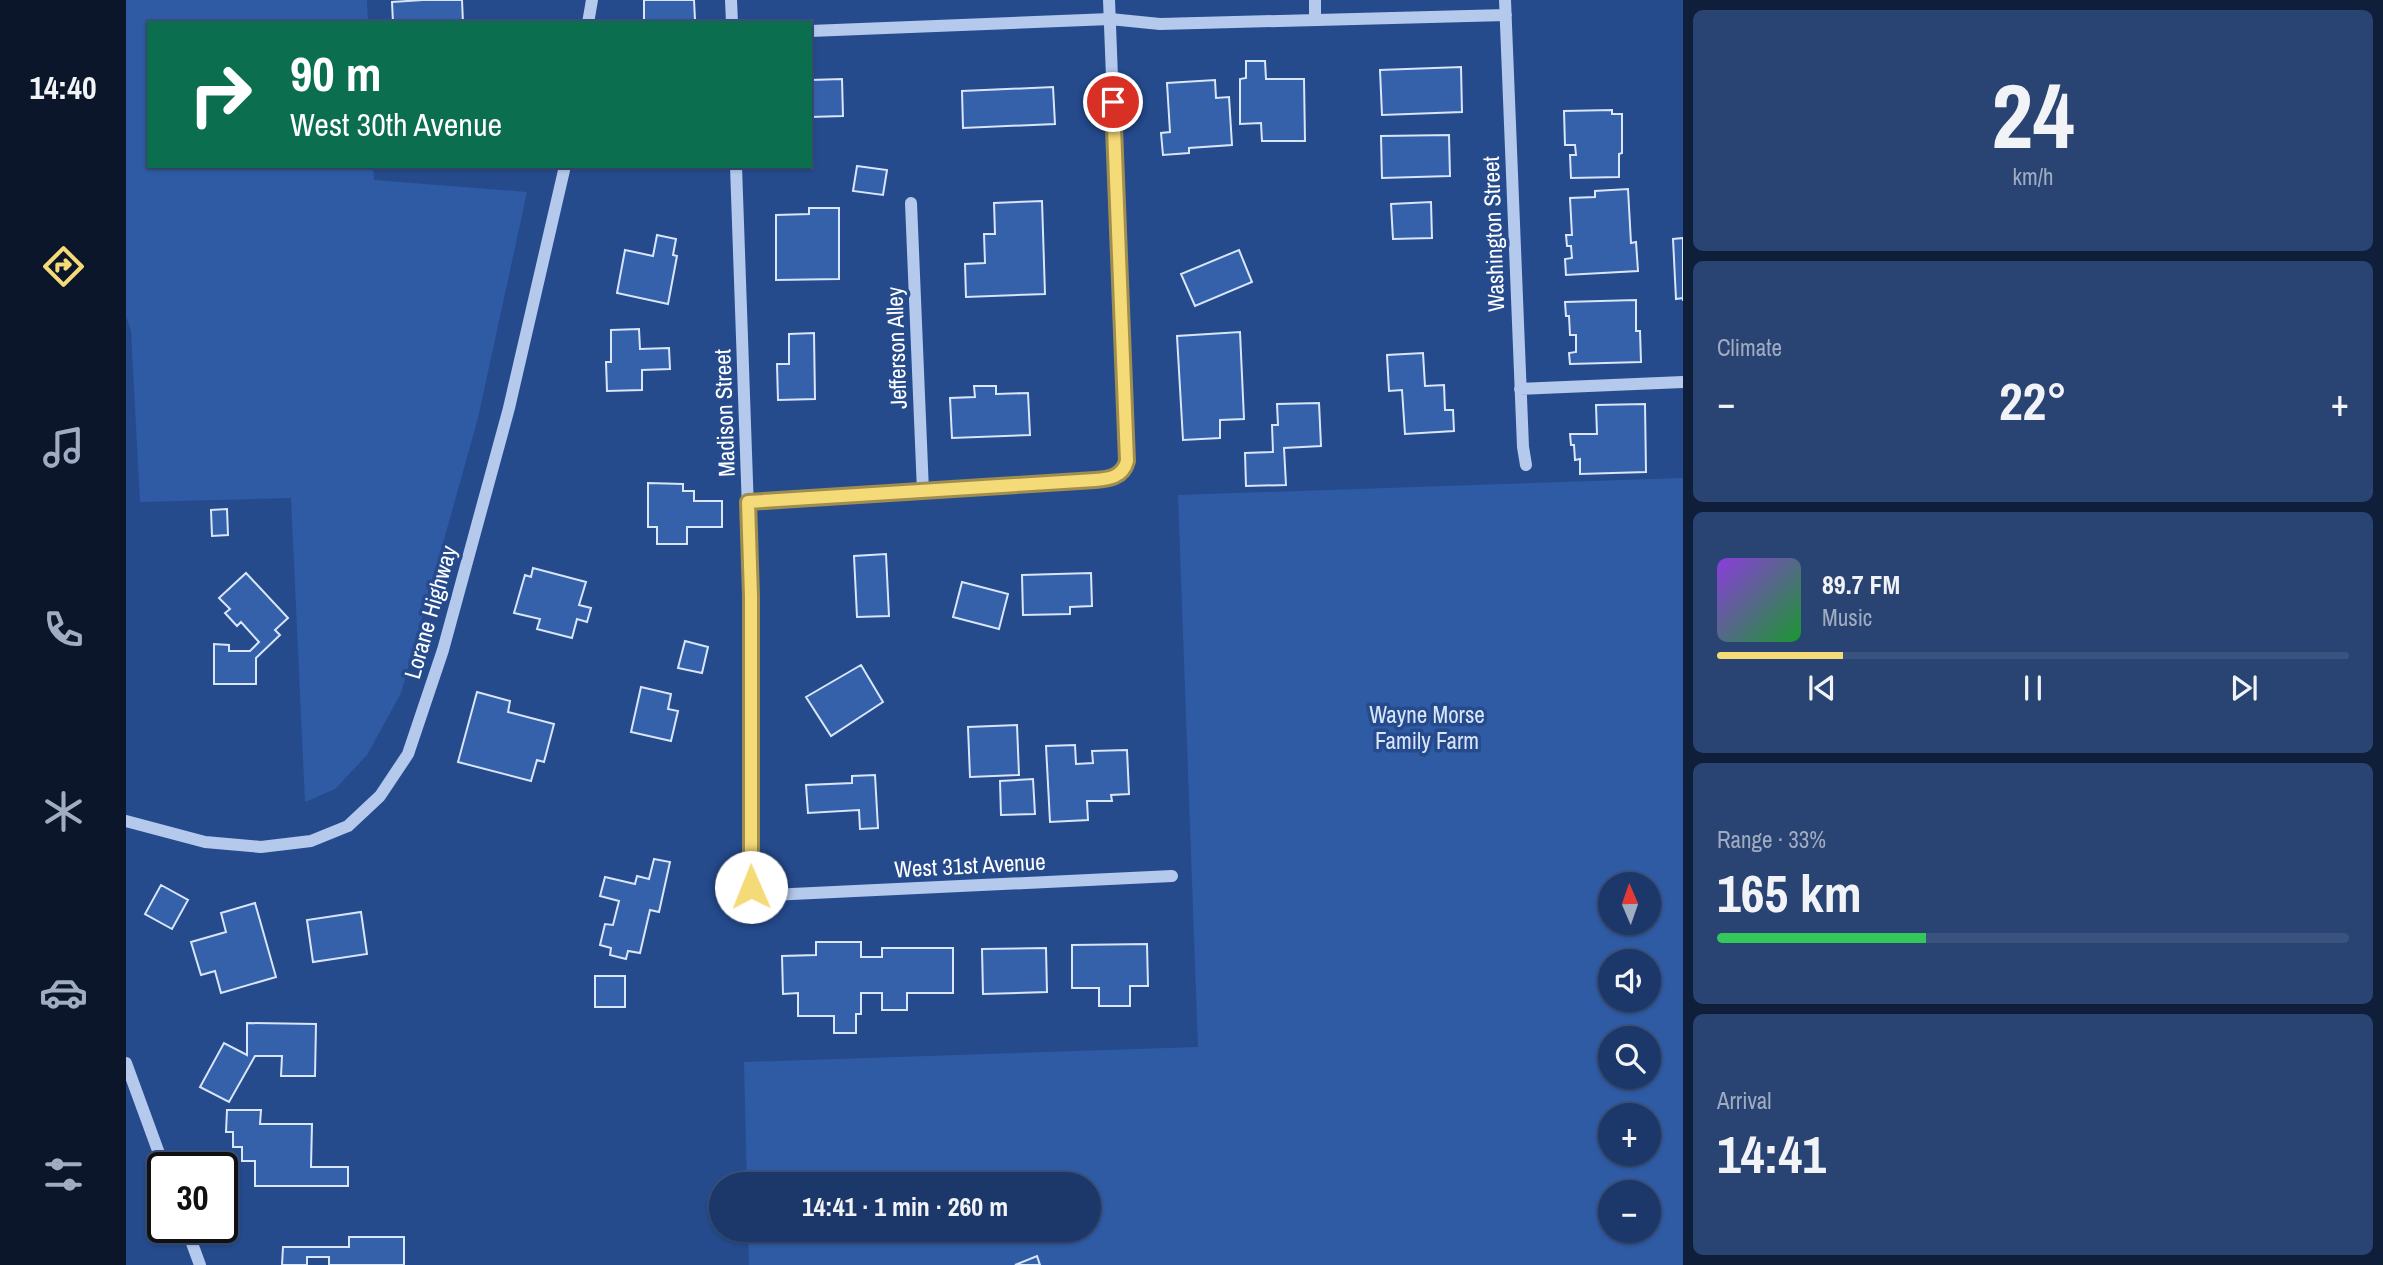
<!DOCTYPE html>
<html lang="en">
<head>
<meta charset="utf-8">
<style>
  :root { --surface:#1c386a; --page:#294372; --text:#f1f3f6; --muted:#a0acc1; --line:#3a527e; --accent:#f5da78 }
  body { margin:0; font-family:"Archivo Narrow",sans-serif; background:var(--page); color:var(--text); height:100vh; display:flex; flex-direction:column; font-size:26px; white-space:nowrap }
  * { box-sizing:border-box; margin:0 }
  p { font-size:23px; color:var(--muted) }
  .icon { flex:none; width:38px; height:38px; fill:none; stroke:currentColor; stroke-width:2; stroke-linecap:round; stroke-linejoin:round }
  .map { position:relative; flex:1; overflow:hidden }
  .sheet { display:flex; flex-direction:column; gap:10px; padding:10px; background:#0f1f3a; width:700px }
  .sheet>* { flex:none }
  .hud { position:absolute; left:21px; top:21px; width:665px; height:147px; border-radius:0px; box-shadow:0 2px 5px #0004,0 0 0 2px var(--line); background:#0b6e4f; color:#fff; overflow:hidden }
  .needle { width:46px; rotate:358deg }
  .buttons { position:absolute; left:1472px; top:872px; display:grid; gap:14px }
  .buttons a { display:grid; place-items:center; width:63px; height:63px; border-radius:50%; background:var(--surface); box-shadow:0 2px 5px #0004,0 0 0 2px var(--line); font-size:35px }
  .speed { position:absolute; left:21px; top:1152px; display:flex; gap:14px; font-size:35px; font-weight:700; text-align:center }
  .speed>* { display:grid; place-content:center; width:91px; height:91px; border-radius:50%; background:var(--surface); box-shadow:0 2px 5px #0004,0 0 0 2px var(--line); line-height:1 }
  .speed .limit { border:4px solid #111; border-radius:10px; background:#fff; color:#111 }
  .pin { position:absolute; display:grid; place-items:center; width:60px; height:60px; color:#fff; margin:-30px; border:4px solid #fff; border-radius:50%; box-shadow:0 2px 7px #0007 }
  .me { position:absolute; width:77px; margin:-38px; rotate:359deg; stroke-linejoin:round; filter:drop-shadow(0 0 5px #0008) }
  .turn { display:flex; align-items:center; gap:24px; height:147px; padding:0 28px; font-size:32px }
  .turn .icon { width:91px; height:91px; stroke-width:2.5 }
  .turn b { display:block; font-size:49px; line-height:60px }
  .big { font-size:52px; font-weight:800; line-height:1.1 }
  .sheet .tile { flex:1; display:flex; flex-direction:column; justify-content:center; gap:10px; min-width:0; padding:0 24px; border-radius:10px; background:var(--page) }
  .sheet .dial { align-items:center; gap:0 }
  .dial b { font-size:91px; line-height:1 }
  .song { display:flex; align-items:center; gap:21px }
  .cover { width:84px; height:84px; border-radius:10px; background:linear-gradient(135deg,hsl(270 70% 55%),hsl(130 70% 35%)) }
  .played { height:7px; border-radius:4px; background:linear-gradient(90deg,var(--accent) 20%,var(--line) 20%) }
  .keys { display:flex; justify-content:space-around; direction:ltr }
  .heat { display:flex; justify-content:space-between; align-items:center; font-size:38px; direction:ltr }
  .charge { height:10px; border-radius:5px; background:linear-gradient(90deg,#34c759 33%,var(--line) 0) }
  .trip { position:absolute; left:583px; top:1172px; width:392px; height:70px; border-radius:35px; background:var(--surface); box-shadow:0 2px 5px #0004,0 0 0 2px var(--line); font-weight:800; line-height:70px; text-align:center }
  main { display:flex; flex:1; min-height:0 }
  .menu { display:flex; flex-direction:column; width:126px; justify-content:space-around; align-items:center; background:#0b162a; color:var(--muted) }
  .menu .icon { width:49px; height:49px }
  .menu .selected { color:var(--accent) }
  .menu b { font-size:32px; color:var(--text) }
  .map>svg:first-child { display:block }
  .green { fill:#2f5ba5; fill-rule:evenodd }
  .building { fill:#3561aa; stroke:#d9e5f8; stroke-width:2 }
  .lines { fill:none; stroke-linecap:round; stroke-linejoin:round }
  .minor { stroke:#b4c9eb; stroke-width:12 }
  .route-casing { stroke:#9f8e4e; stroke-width:18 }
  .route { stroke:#f5da78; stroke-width:12 }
  .labels { text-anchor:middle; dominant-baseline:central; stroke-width:7; stroke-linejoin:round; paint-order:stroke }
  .street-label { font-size:23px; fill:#fff; stroke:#254b8d }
  .park-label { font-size:23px; fill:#d9e5f8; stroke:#254b8d }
</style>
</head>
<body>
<main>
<nav class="menu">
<b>14:40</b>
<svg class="icon selected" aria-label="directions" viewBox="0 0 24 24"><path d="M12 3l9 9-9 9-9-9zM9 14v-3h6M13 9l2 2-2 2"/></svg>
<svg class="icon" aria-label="music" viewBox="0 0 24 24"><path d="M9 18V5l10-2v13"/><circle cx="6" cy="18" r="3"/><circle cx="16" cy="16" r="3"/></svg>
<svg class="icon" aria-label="phone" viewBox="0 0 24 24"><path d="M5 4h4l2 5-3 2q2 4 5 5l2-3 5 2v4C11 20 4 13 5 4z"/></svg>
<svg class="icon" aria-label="climate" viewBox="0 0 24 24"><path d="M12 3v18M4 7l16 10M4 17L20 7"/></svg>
<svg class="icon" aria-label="car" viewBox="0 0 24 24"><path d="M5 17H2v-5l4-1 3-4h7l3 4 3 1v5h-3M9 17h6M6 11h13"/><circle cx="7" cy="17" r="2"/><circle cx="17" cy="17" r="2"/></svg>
<svg class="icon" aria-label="filters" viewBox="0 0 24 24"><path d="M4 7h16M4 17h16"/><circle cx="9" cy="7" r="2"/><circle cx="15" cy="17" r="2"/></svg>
</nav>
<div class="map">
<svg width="1557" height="1265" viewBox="0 0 1557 1265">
  <rect width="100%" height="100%" fill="#254b8d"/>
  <path class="green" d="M0 0H241L242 23H23V166H247L248 180 401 192 352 418 275 693 241 755 209 789 179 802 165 498 14 502 5 331 0 316Z
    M1557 478V1265H623L622 1230H962V1185H621L618 1062 1072 1047 1052 495ZM1484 884H1522V922H1484ZM1484 961H1522V999H1484ZM1484 1038H1522V1076H1484ZM1484 1115H1522V1153H1484ZM1484 1192H1522V1230H1484Z"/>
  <path class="building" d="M297 0H336L337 23H267L266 2Z
    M518 0H568L569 20H560V23L518 21Z
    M1120 61H1139L1140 79H1178L1179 141H1136L1135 123 1114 124V79L1120 78Z
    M1335 67 1336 112 1256 115 1254 70Z
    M716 79 717 116 684 117V80Z
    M1089 80 1090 98 1103 97 1106 145 1063 148V153L1037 155 1035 133 1044 132 1041 83Z
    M927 87 929 124 837 128 836 91Z
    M1486 110V114H1496V153L1493 154V177L1445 178 1444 155H1450L1449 145H1439L1438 111Z
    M1323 135 1324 176 1256 178 1255 136Z
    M731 166 761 170 757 195 727 191Z
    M1502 189 1505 243 1510 242 1512 271 1440 275 1439 259 1446 258 1445 246H1441L1440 235H1446L1444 198 1469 197V191Z
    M916 201 919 294 840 297 839 264 859 263 858 234H869L868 203Z
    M1305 202 1306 238 1267 239 1265 204Z
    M683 208H713V279L650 280V215L683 214Z
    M531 235 550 239 547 255 551 256 542 304 491 293 499 250 527 256Z
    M1557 238V301V298L1550 299 1547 239Z
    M1113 250 1126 282 1069 306 1055 274Z
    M1510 300V331H1514L1515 362 1444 364 1443 353 1450 352V335H1444L1443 316H1440L1439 302Z
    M513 329 514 349 543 348 544 369 516 370V390L481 391 480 362H485V330Z
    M1114 332 1118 419 1094 420V438L1057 440 1051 336Z
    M688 333 689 399 652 400 651 364H663V334Z
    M1297 353 1299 386 1318 385 1319 410H1327L1328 431 1279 434 1276 390 1263 391 1261 355Z
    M848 386H870V394L902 393 904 435 826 438 824 398 849 397Z
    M1193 403 1195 446 1158 448 1160 485 1120 486 1119 453 1147 452 1146 425H1152L1151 404Z
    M1519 404 1520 472 1454 474V459L1449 460 1448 445H1445L1444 434H1471L1470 405Z
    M522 483 557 484V491H568V501H596V527H561V544H531V527H522Z
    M101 509 102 535 86 536 85 510Z
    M760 554 763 616 731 617 728 556Z
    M407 568 460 582 453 605 465 608 461 622 451 619 446 638 411 629 414 619 388 613 399 575 405 577Z
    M120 573 162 618 149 630 154 635 130 658V684H88V644L103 645V651H124L133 642 115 622 111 626 99 613 104 609 93 598Z
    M965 573 966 606 944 607V614L897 615 896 575Z
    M836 582 882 594 873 629 827 617Z
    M559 641 582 647 576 673 552 668Z
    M735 665 757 702 705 736 680 697Z
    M515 687 545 694 542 709 552 711 545 741 505 732Z
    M351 692 384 701 382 712 428 724 418 762 411 760 405 781 332 762Z
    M891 725 893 775 844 777 842 727Z
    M949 745 950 764 967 763 966 751 1001 750 1003 794 985 795 986 801H961L962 820 924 822 920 746Z
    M749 775 752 828 734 829 733 810 682 813 680 785 726 783V776Z
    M907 779 909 814 875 815 874 781Z
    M528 859 544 862 533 912 524 910 514 953 502 951 500 959 484 955 485 948 474 945 479 924 487 925 493 901 474 896 479 877 509 884 511 876 523 879Z
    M35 885 62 900 46 929 19 914Z
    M129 903 150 977 95 993 89 971 75 975 65 942 100 932 95 913Z
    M235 912 241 954 187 962 181 920Z
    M690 942H735V957H756V948H827V993H781V1010H756V993H735V1014H730V1033H708V1016H672V993L657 994 656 956 690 955Z
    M1021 944 1022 986H1004V1006H973V988H946V945Z
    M920 948 921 992 857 994 856 949Z
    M469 976H499V1007H469Z
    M121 1023 190 1024 189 1076H155L156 1056H129L103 1102 74 1087 98 1043 121 1055Z
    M101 1110H135L134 1124H186L185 1167H222V1186H129V1161H116V1147H107V1132H100Z
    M223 1237H278V1265H203V1257H181V1265H156L157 1247H223Z
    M911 1256 914 1265H889Z"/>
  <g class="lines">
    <path class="minor" d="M605 0 606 23
      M1189 0V20
      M1379 0 1397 447 1400 465
      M462 23 466 0
      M684 31 984 19 1034 24 1380 15
      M610 166 625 596V887C630 895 636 895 645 895L1046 876
      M785 203 797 491
      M1394 389 1557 382
      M622 502 969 480C983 479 997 477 1001 461L983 0
      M0 821 79 842 135 847 185 841 222 826 254 796 282 754 317 650 383 408 439 166
      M0 1063 38 1167
      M60 1227 74 1265"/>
  </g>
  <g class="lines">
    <defs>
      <path id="route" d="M625 887V596L622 502 969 480C983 479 997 477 1001 461L987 102"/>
    </defs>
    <use href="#route" class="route-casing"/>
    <use href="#route" class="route"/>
  </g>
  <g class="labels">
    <g class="street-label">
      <text transform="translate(1367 234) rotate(-92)">Washington Street</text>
      <text transform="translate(770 348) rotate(-92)">Jefferson Alley</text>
      <text transform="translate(598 413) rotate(-92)">Madison Street</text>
      <text transform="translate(304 612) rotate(-74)">Lorane Highway</text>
      <text transform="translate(844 865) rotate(-3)">West 31st Avenue</text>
    </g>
    <g class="park-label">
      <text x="1301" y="714">Wayne Morse<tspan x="1301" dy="26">Family Farm</tspan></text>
    </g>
  </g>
</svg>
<div class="buttons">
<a><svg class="needle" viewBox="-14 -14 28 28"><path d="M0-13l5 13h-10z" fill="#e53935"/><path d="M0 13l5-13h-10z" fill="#a0acc1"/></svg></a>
<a><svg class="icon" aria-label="sound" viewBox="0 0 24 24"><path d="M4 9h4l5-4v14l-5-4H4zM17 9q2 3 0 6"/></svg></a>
<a><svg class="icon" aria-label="search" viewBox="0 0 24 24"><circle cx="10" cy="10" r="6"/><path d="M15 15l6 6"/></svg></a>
<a>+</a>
<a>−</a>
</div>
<div class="speed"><div class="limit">30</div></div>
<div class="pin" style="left:987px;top:102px;background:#d93025"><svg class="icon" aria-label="arrive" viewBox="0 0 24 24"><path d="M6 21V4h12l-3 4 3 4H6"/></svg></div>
<svg class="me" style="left:625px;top:887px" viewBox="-20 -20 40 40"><circle r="19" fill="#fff"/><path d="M0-13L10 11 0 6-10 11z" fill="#f5da78"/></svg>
<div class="trip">14:41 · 1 min · 260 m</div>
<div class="hud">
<div class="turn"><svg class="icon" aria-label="right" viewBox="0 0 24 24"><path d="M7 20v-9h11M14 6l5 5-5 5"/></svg><div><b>90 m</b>West 30th Avenue</div></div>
</div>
</div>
<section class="sheet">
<div class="tile dial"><b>24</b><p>km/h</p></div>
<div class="tile"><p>Climate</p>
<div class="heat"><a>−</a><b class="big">22°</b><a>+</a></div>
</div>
<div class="tile">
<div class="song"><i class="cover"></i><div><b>89.7 FM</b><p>Music</p></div></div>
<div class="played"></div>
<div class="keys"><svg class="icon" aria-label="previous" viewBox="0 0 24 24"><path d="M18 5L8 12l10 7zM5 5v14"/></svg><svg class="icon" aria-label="pause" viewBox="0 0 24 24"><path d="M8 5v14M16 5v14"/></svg><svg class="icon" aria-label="next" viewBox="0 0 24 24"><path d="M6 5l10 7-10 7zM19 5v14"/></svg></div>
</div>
<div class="tile"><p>Range · 33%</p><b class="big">165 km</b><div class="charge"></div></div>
<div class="tile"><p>Arrival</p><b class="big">14:41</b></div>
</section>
</main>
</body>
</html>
